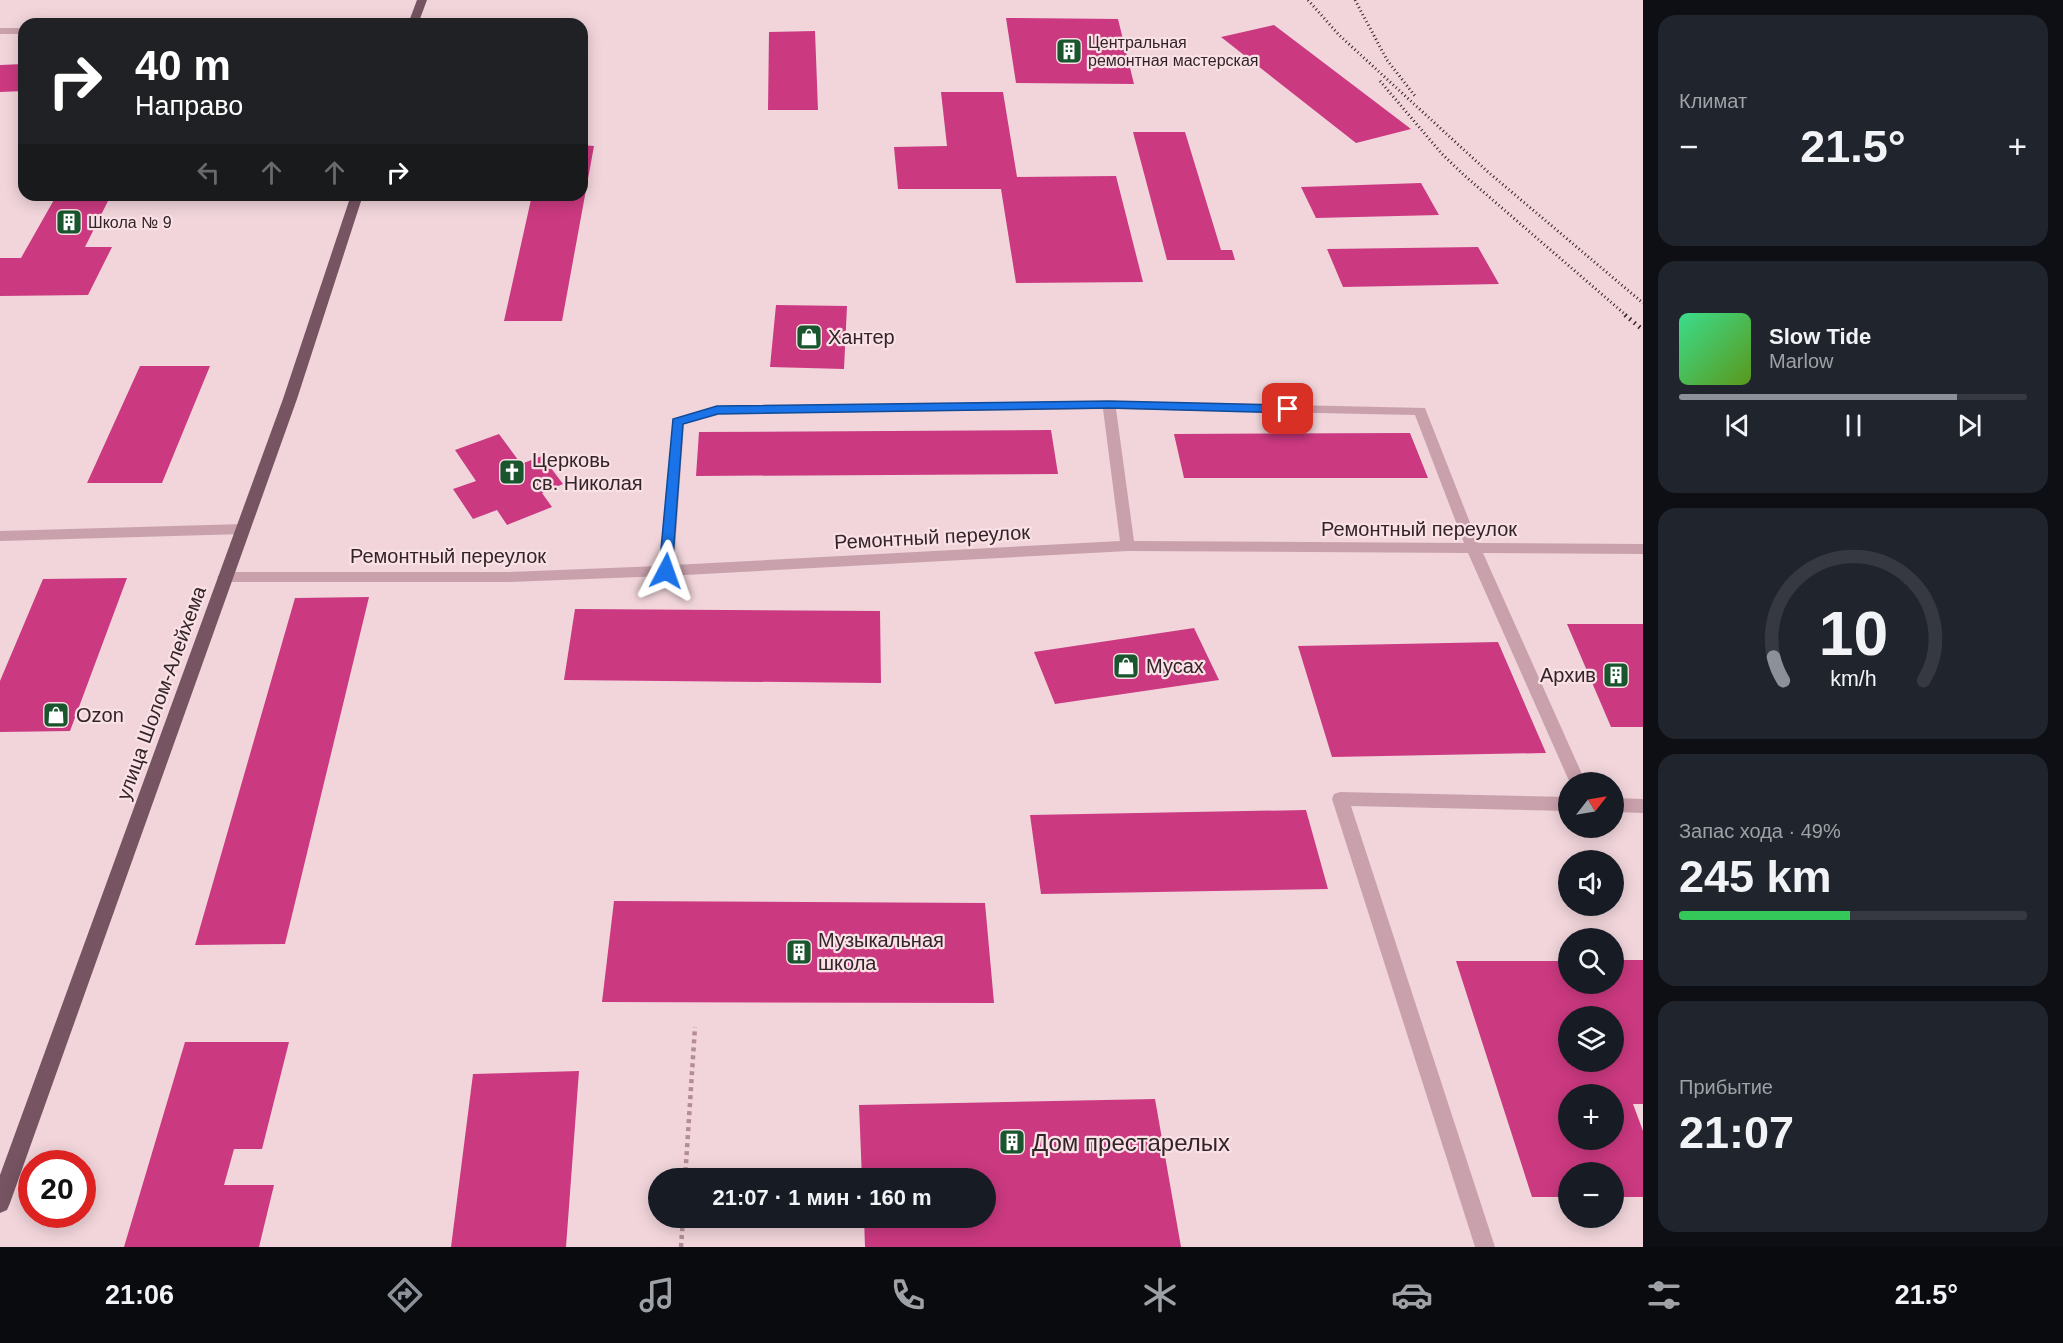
<!DOCTYPE html>
<html lang="ru">
<head>
<meta charset="utf-8">
<style>
  :root { --surface:#171b24; --page:#20242c; --text:#f1f3f6; --muted:#9ea1a6; --line:#363941; --accent:#8c9099 }
  body { margin:0; font-family:Arial,sans-serif; background:var(--page); color:var(--text); height:100vh; display:flex; flex-direction:column; font-size:22px; white-space:nowrap }
  * { box-sizing:border-box; margin:0 }
  p { font-size:20px; color:var(--muted) }
  .icon { flex:none; width:33px; height:33px; fill:none; stroke:currentColor; stroke-width:2; stroke-linecap:round; stroke-linejoin:round }
  .map { position:relative; flex:1; overflow:hidden }
  .sheet { display:flex; flex-direction:column; gap:15px; padding:15px; background:#0d0f14; width:420px }
  .sheet>* { flex:none }
  .hud { position:absolute; left:18px; top:18px; width:570px; height:183px; border-radius:18px; box-shadow:0 3px 15px #0003; background:#202124; color:#fff; overflow:hidden }
  .needle { width:39px; rotate:59deg }
  .controls { position:absolute; left:1558px; top:772px; display:grid; gap:12px }
  .controls a { display:grid; place-items:center; width:66px; height:66px; border-radius:50%; background:var(--surface); box-shadow:0 3px 15px #0003; font-size:30px }
  .speed { position:absolute; left:18px; top:1150px; display:flex; gap:12px; font-size:30px; font-weight:700; text-align:center }
  .speed>* { display:grid; place-content:center; width:78px; height:78px; border-radius:50%; background:var(--surface); box-shadow:0 3px 15px #0003; line-height:1 }
  .speed .limit { border:9px solid #d22; background:#fff; color:#111 }
  .pin { position:absolute; display:grid; place-items:center; width:51px; height:51px; color:#fff; margin:-26px; border-radius:12px; box-shadow:0 3px 9px #0006 }
  .me { position:absolute; width:66px; margin:-33px; rotate:4deg; stroke-linejoin:round; filter:drop-shadow(0 0 4px #0008) }
  .turn { display:flex; align-items:center; gap:21px; height:126px; padding:0 18px; font-size:27px }
  .turn .icon { width:78px; height:78px; stroke-width:2.5 }
  .turn b { display:block; font-size:42px; line-height:51px }
  .lanes { display:flex; align-items:center; height:57px; padding:0 18px; background:#0003; justify-content:center; gap:30px; direction:ltr }
  .lanes .off { opacity:.35 }
  .big { font-size:45px; font-weight:800; line-height:1.1 }
  .sheet .widget { flex:1; display:flex; flex-direction:column; justify-content:center; gap:9px; min-width:0; padding:0 21px; border-radius:18px; background:var(--page) }
  .sheet .dial { align-items:center; gap:0 }
  .dial svg { height:156px; overflow:visible; fill:none; stroke:var(--line); stroke-width:7; stroke-linecap:round; text-anchor:middle }
  .dial text { fill:var(--text); stroke:none }
  .song { display:flex; align-items:center; gap:18px }
  .cover { width:72px; height:72px; border-radius:9px; background:linear-gradient(135deg,hsl(150 70% 55%),hsl(90 70% 35%)) }
  .played { height:6px; border-radius:3px; background:linear-gradient(90deg,var(--accent) 80%,var(--line) 80%) }
  .keys { display:flex; justify-content:space-around; direction:ltr }
  .heat { display:flex; justify-content:space-between; align-items:center; font-size:33px; direction:ltr }
  .charge { height:9px; border-radius:4px; background:linear-gradient(90deg,#34c759 49%,var(--line) 0) }
  .trip { position:absolute; left:648px; top:1168px; width:348px; height:60px; border-radius:30px; background:var(--surface); box-shadow:0 3px 15px #0003; font-weight:800; line-height:60px; text-align:center }
  .menu { display:flex; height:96px; justify-content:space-around; align-items:center; background:#090b0e; color:var(--muted) }
  .menu .icon { width:42px; height:42px }
  .menu .current { color:var(--accent) }
  .menu b { font-size:27px; color:var(--text) }
  main { display:flex; flex:1; min-height:0 }
  .map>svg:first-child { display:block }
  .building { fill:#cb3980; fill-rule:evenodd }
  .lines { fill:none; stroke-linecap:round; stroke-linejoin:round }
  .path { stroke:#b58b98; stroke-width:4.5; stroke-dasharray:4 4; stroke-linecap:butt }
  .minor { fill:#c9a1ac; fill-rule:evenodd }
  .major { fill:#765461; fill-rule:evenodd }
  .rail-far1 { stroke:#33242a; stroke-width:3; stroke-dasharray:1 3; stroke-linecap:butt }
  .rail { stroke:#33242a; stroke-width:4.5; stroke-dasharray:1.5 4.5; stroke-linecap:butt }
  .route { fill:#1a73e8; stroke:#114b97; stroke-width:1.5 }
  .labels { text-anchor:middle; dominant-baseline:central; stroke-width:4.5; stroke-linejoin:round; paint-order:stroke }
  .far-poi-label { font-size:16px; fill:#33242a; stroke:#f9e1e5; text-anchor:start }
  .poi-label { font-size:20px; fill:#33242a; stroke:#f9e1e5; text-anchor:start }
  .street-label { font-size:20px; fill:#33242a; stroke:#f9e1e5 }
  .near-poi-label { font-size:24px; fill:#33242a; stroke:#f9e1e5; text-anchor:start }
</style>
</head>
<body>
<main>
<div class="map">
<svg width="1643" height="1247" viewBox="0 0 1643 1247">
  <rect width="100%" height="100%" fill="#f1d5db"/>
  <path class="building" d="M1006 18 1118 19 1134 84 1016 83Z
    M1274 25 1411 129 1356 143 1221 37Z
    M815 31 818 110H768L769 32Z
    M24 64V91L0 92V65Z
    M941 92H1003L1017 177 1116 176 1143 282 1016 283 1001 189H898L894 147 947 146Z
    M1133 132H1185L1221 250H1232L1235 260H1167Z
    M582 145 594 146 562 321H504L532 195H582Z
    M1421 183 1439 215 1316 218 1301 187Z
    M110 197 85 247H112L88 295 0 296V258H21L55 198Z
    M1478 247 1499 284 1343 287 1327 249Z
    M776 305 847 306 844 369 770 367Z
    M140 366H210L162 483H87Z
    M1051 430 1058 474 696 476 699 432Z
    M1410 433 1428 478H1184L1174 434Z
    M499 434 521 464 542 456 563 484 542 493 552 507 507 525 497 510 473 519 453 489 476 481 455 450Z
    M127 578 70 731 0 732V681L43 579Z
    M369 597 285 944 195 945 295 598Z
    M575 609 880 611 881 683 564 680Z
    M1567 624H1643V727H1611Z
    M1194 628 1219 680 1055 704 1034 652Z
    M1498 642 1546 753 1332 757 1298 646Z
    M1306 810 1328 889 1041 894 1030 815Z
    M614 901 985 903 994 1003 602 1002Z
    M1614 960H1643V1104H1633L1643 1131V1197H1614V1173H1569V1197H1532L1456 961H1569V984H1614ZM1569 1017H1614V1062H1569ZM1569 1095H1614V1140H1569Z
    M185 1042H289L262 1149H234L224 1185H274L259 1247H124Z
    M579 1071 566 1247H451L473 1074Z
    M1155 1099 1181 1247H865L864 1218H986V1179H862L859 1105Z"/>
  <g class="lines">
    <path class="path" d="M685 1179 695 1027
      M681 1247 683 1218"/>
    <path class="minor" d="M0 28H24V34H0Z
      M1109 401 1425 408 1478 543 1643 544V554L1483 553 1586 783H1570L1468 553 1128 551 666 576 509 582H224L217 577 224 572H509L659 566 673 419 717 406ZM1103 409 1120 541 674 565 684 424 718 414ZM1116 409 1415 415 1464 543 1134 541Z
      M243 524 250 529 243 534 0 541V531Z
      M1340 792 1569 797V811L1351 806 1495 1247H1475L1332 799 1334 794Z
      M1614 798 1643 799V813L1614 812Z"/>
    <path class="major" d="M417 0H427L418 24H408Z
      M351 195H363L297 399 10 1203 7 1210 0 1213V1175L283 399Z"/>
    <path class="rail-far1" d="M1308 0 1339 35 1488 172 1643 303
      M1355 0 1387 60 1415 96
      M1380 81 1442 154 1465 176 1627 316"/>
    <path class="rail" d="M1625 315 1643 330"/>
  </g>
  <path class="route" d="M1109 401 1288 405 1294 409 1288 413 1109 408 718 414 683 424 672 571 666 576 659 571 673 419 717 406Z"/>
  <defs>
    <symbol id="building-square" viewBox="-11 -11 22 22"><rect x="-9" y="-9" width="18" height="18" rx="4" fill="#19552d" stroke="#f9e1e5"/><path d="M-4-6H4V6H1V3H-1V6H-4ZM-2.5-4.3h1.7v1.8h-1.7ZM.8-4.3h1.7v1.8H.8ZM-2.5-1h1.7V.8h-1.7ZM.8-1h1.7V.8H.8Z" fill="#fff"/></symbol>
    <symbol id="shop-square" viewBox="-11 -11 22 22"><rect x="-9" y="-9" width="18" height="18" rx="4" fill="#19552d" stroke="#f9e1e5"/><path d="M-5-2.5h2.3a2.7 3.5 0 0 1 5.4 0H5L5.5 6h-11ZM-1.5-2.5h3a1.5 2.3 0 0 0-3 0Z" fill="#fff"/></symbol>
    <symbol id="church-square" viewBox="-11 -11 22 22"><rect x="-9" y="-9" width="18" height="18" rx="4" fill="#19552d" stroke="#f9e1e5"/><path d="M-1.2-6h2.4v3.5h3.3v2.4h-3.3V6h-2.4V-.1h-3.3v-2.4h3.3Z" fill="#fff"/></symbol>
  </defs>
  <g fill-rule="evenodd">
    <use href="#building-square" x="1054" y="36" width="30" height="30"/>
    <use href="#building-square" x="54" y="207" width="30" height="30"/>
    <use href="#shop-square" x="794" y="322" width="30" height="30"/>
    <use href="#church-square" x="497" y="457" width="30" height="30"/>
    <use href="#shop-square" x="1111" y="651" width="30" height="30"/>
    <use href="#building-square" x="1601" y="660" width="30" height="30"/>
    <use href="#shop-square" x="41" y="700" width="30" height="30"/>
    <use href="#building-square" x="784" y="937" width="30" height="30"/>
    <use href="#building-square" x="997" y="1127" width="30" height="30"/>
  </g>
  <g class="labels">
    <g class="far-poi-label">
      <text x="1088" y="42">Центральная<tspan x="1088" dy="18">ремонтная мастерская</tspan></text>
      <text x="88" y="222">Школа № 9</text>
    </g>
    <g class="poi-label">
      <text x="828" y="337">Хантер</text>
      <text x="532" y="460">Церковь<tspan x="532" dy="23">св. Николая</tspan></text>
      <text x="1146" y="666">Мусах</text>
      <text x="1596" y="675" text-anchor="end">Архив</text>
      <text x="76" y="715">Ozon</text>
      <text x="818" y="940">Музыкальная<tspan x="818" dy="23">школа</tspan></text>
    </g>
    <g class="street-label">
      <text x="1419" y="529">Ремонтный переулок</text>
      <text transform="translate(932 537) rotate(-3)">Ремонтный переулок</text>
      <text x="448" y="556">Ремонтный переулок</text>
      <text transform="translate(161 693) rotate(-70)">улица Шолом-Алейхема</text>
    </g>
    <g class="near-poi-label">
      <text x="1032" y="1142">Дом престарелых</text>
    </g>
  </g>
</svg>
<div class="controls">
<a><svg class="needle" viewBox="-14 -14 28 28"><path d="M0-13l5 13h-10z" fill="#e53935"/><path d="M0 13l5-13h-10z" fill="#9ea1a6"/></svg></a>
<a><svg class="icon" aria-label="sound" viewBox="0 0 24 24"><path d="M4 9h4l5-4v14l-5-4H4zM17 9q2 3 0 6"/></svg></a>
<a><svg class="icon" aria-label="search" viewBox="0 0 24 24"><circle cx="10" cy="10" r="6"/><path d="M15 15l6 6"/></svg></a>
<a><svg class="icon" aria-label="layers" viewBox="0 0 24 24"><path d="M12 4l9 5-9 5-9-5zM3 14l9 5 9-5"/></svg></a>
<a>+</a>
<a>−</a>
</div>
<div class="speed"><div class="limit">20</div></div>
<div class="pin" style="left:1288px;top:409px;background:#d93025"><svg class="icon" aria-label="arrive" viewBox="0 0 24 24"><path d="M6 21V4h12l-3 4 3 4H6"/></svg></div>
<svg class="me" style="left:666px;top:571px" viewBox="-20 -20 40 40"><path d="M0-17L14 15 0 8-14 15z" fill="#1a73e8" stroke="#fff" stroke-width="4"/></svg>
<div class="trip">21:07 · 1 мин · 160 m</div>
<div class="hud">
<div class="turn"><svg class="icon" aria-label="right" viewBox="0 0 24 24"><path d="M7 20v-9h11M14 6l5 5-5 5"/></svg><div><b>40 m</b>Направо</div></div>
<div class="lanes"><svg class="icon off" aria-label="left" viewBox="0 0 24 24"><path d="M17 20v-9H6M10 6l-5 5 5 5"/></svg><svg class="icon off" aria-label="ahead" viewBox="0 0 24 24"><path d="M12 20V5M6 11l6-6 6 6"/></svg><svg class="icon off" aria-label="ahead" viewBox="0 0 24 24"><path d="M12 20V5M6 11l6-6 6 6"/></svg><svg class="icon" aria-label="right" viewBox="0 0 24 24"><path d="M7 20v-9h11M14 6l5 5-5 5"/></svg></div>
</div>
</div>
<section class="sheet">
<div class="widget"><p>Климат</p>
<div class="heat"><a>−</a><b class="big">21.5°</b><a>+</a></div>
</div>
<div class="widget">
<div class="song"><i class="cover"></i><div><b>Slow Tide</b><p>Marlow</p></div></div>
<div class="played"></div>
<div class="keys"><svg class="icon" aria-label="previous" viewBox="0 0 24 24"><path d="M18 5L8 12l10 7zM5 5v14"/></svg><svg class="icon" aria-label="pause" viewBox="0 0 24 24"><path d="M8 5v14M16 5v14"/></svg><svg class="icon" aria-label="next" viewBox="0 0 24 24"><path d="M6 5l10 7-10 7zM19 5v14"/></svg></div>
</div>
<div class="widget dial"><svg viewBox="0 0 100 80">
<path d="M14 69A42 42 0 1 1 86 69"/>
<path d="M14 69A42 42 0 0 1 9 57" stroke="#8c9099"/>
<text x="50" y="56" font-size="32" font-weight="700">10</text>
<text x="50" y="72" font-size="11">km/h</text>
</svg></div>
<div class="widget"><p>Запас хода · 49%</p><b class="big">245 km</b><div class="charge"></div></div>
<div class="widget"><p>Прибытие</p><b class="big">21:07</b></div>
</section>
</main>
<nav class="menu">
<b>21:06</b>
<svg class="icon current" aria-label="directions" viewBox="0 0 24 24"><path d="M12 3l9 9-9 9-9-9zM9 14v-3h6M13 9l2 2-2 2"/></svg>
<svg class="icon" aria-label="music" viewBox="0 0 24 24"><path d="M9 18V5l10-2v13"/><circle cx="6" cy="18" r="3"/><circle cx="16" cy="16" r="3"/></svg>
<svg class="icon" aria-label="phone" viewBox="0 0 24 24"><path d="M5 4h4l2 5-3 2q2 4 5 5l2-3 5 2v4C11 20 4 13 5 4z"/></svg>
<svg class="icon" aria-label="climate" viewBox="0 0 24 24"><path d="M12 3v18M4 7l16 10M4 17L20 7"/></svg>
<svg class="icon" aria-label="car" viewBox="0 0 24 24"><path d="M5 17H2v-5l4-1 3-4h7l3 4 3 1v5h-3M9 17h6M6 11h13"/><circle cx="7" cy="17" r="2"/><circle cx="17" cy="17" r="2"/></svg>
<svg class="icon" aria-label="filters" viewBox="0 0 24 24"><path d="M4 7h16M4 17h16"/><circle cx="9" cy="7" r="2"/><circle cx="15" cy="17" r="2"/></svg>
<b>21.5°</b>
</nav>
</body>
</html>
